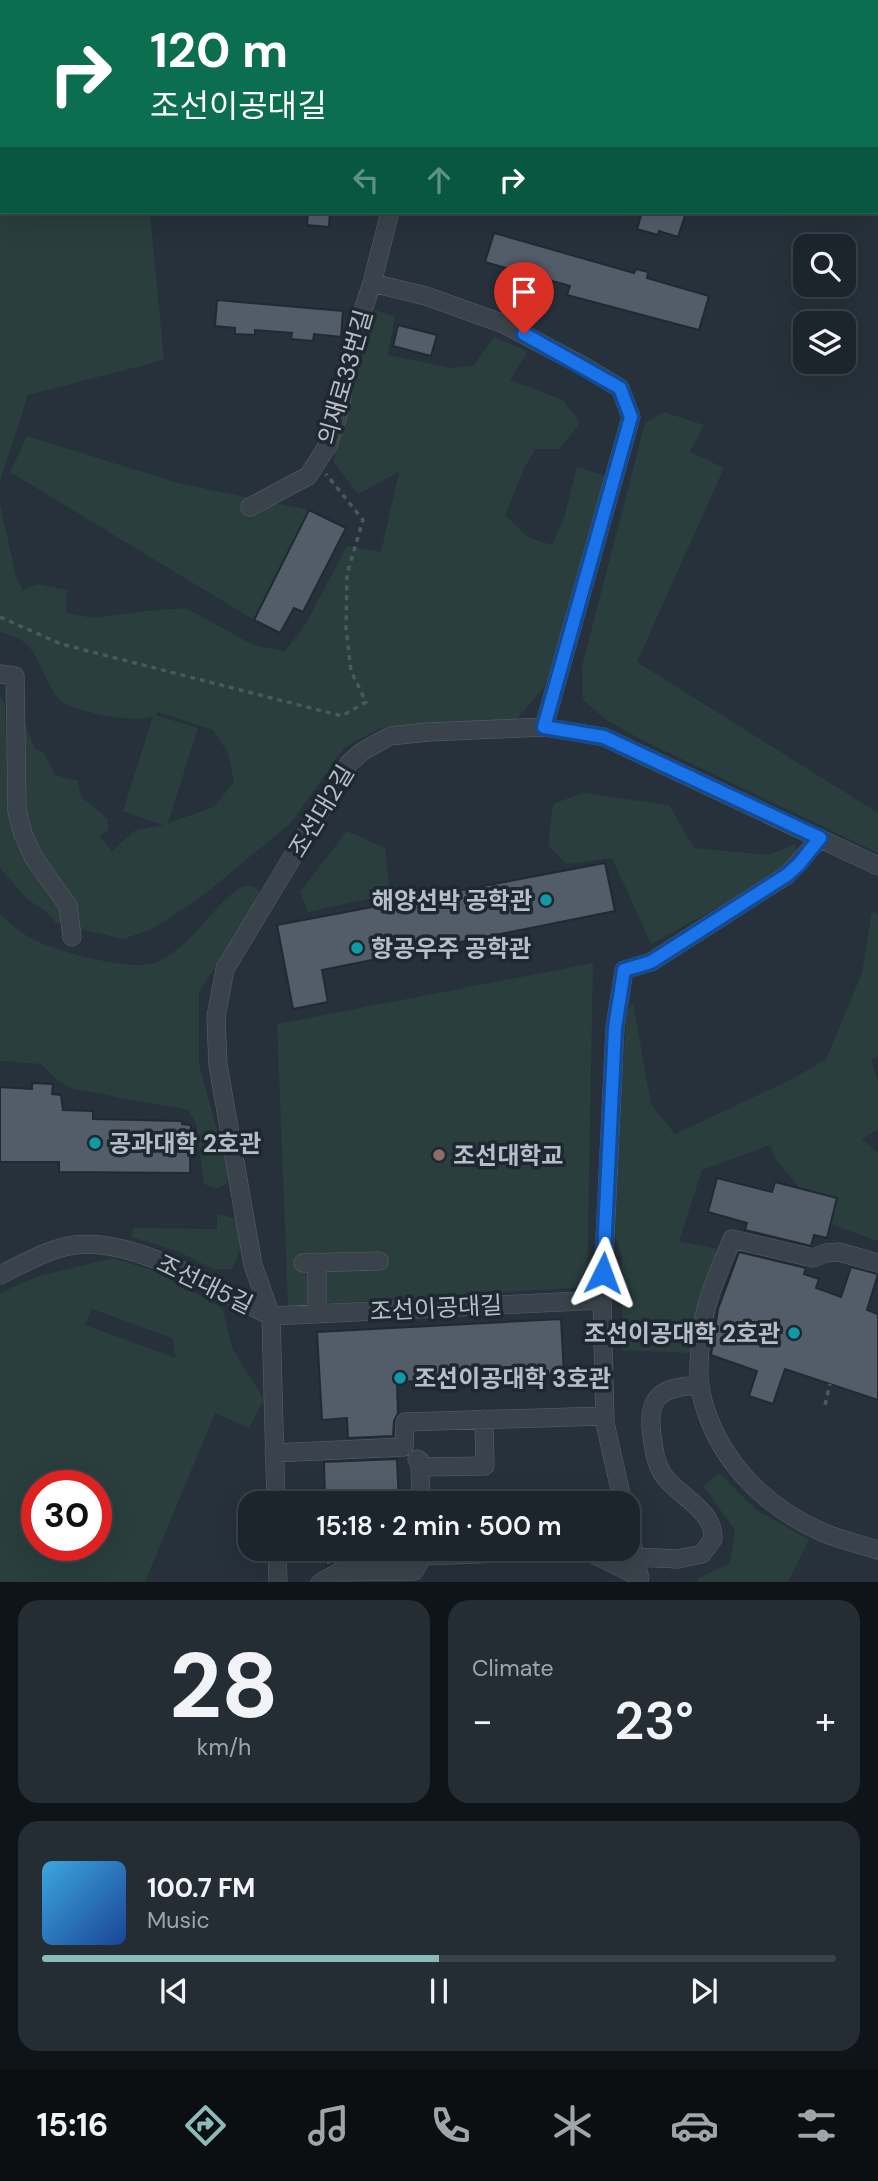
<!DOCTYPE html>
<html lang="en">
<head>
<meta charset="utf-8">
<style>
  :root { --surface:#1c252c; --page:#252d34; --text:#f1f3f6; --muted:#a0a5a9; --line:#3a4248; --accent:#8bbbb9 }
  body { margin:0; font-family:"DM Sans","Noto Sans KR",sans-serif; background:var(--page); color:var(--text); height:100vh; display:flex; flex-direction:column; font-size:26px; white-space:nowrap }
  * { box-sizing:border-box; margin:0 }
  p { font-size:23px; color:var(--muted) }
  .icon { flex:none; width:38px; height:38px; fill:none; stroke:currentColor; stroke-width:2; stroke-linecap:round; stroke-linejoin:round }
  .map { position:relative; height:1582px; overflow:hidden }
  .drawer { display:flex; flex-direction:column; gap:18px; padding:18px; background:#0f1418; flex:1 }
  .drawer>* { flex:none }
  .guide { position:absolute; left:0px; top:0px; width:878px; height:214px; box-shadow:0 7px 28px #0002,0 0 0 2px var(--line); background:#0b6e4f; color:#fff; overflow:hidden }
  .controls { position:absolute; left:793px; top:234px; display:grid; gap:14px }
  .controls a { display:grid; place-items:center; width:63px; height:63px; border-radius:14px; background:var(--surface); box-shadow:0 7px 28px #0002,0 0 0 2px var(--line); font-size:35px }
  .speed { position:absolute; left:21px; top:1470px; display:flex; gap:14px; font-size:35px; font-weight:700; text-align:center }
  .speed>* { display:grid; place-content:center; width:91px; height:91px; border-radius:50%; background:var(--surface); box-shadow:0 7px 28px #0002,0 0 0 2px var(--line); line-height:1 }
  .speed .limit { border:10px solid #d22; background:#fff; color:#111 }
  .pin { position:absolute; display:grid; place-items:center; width:60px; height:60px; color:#fff; margin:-72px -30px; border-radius:50% 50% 50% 0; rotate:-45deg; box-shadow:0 0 7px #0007 }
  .pin .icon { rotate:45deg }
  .me { position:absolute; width:77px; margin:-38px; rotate:3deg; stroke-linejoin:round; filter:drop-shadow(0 0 5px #0008) }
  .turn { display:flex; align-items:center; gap:24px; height:147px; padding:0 35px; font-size:32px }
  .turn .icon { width:91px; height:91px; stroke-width:2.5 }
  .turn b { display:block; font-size:49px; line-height:60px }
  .lanes { display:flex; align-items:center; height:66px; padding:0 35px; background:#0003; justify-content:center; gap:35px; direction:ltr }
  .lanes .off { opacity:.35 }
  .big { font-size:52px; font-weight:600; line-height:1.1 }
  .drawer .card { flex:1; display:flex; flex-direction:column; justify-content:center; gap:10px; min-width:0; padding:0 24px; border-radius:21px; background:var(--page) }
  .drawer .dial { align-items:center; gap:0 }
  .dial b { font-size:91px; line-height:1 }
  .song { display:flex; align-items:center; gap:21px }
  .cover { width:84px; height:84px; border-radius:10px; background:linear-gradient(135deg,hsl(200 70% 55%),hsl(220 70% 35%)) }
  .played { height:7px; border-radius:4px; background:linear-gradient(90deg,var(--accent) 50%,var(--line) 50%) }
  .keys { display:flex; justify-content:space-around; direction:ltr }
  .heat { display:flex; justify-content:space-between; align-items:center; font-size:38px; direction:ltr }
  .drawer .tiles { flex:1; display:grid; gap:18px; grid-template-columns:1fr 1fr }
  .card:last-child { grid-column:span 2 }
  .trip { position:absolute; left:238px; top:1491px; width:402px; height:70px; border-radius:21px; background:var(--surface); box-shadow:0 7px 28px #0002,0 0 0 2px var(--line); font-weight:600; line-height:70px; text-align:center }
  .tab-bar { display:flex; height:112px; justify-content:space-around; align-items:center; background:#0b0f12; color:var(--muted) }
  .tab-bar .icon { width:49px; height:49px }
  .tab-bar .current { color:var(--accent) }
  .tab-bar b { font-size:32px; color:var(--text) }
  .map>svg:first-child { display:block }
  .green { fill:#293e3d; fill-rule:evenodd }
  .building { fill:#525d69; stroke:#212a33; stroke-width:2 }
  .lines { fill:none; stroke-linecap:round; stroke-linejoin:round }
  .minor-casing { stroke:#58616a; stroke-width:19 }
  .path { stroke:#485a5c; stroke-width:3.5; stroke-dasharray:5 5; stroke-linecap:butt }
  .minor { stroke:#3a434c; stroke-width:18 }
  .route-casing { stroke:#114b97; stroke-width:18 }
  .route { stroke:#1a73e8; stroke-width:12 }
  .culture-dot { fill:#0f9aa8; stroke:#1f2831; stroke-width:2.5 }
  .education-dot { fill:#8d6e63; stroke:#1f2831; stroke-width:2.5 }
  .labels { text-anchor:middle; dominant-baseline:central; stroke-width:7; stroke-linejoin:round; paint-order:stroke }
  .street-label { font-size:24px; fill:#b6bec7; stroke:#1f2831 }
  .poi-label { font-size:24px; font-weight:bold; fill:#b6bec7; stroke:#1f2831; text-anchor:start }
</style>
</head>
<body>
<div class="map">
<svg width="878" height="1583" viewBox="0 0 878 1583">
  <rect width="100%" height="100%" fill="#26313b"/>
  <path class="green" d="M455 0H581L587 2H455Z
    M0 11H2V212H150L164 360 28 395 0 481Z
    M375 310 395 316 388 355 452 368 473 366 494 337 528 351 510 380 563 400 580 423 559 449H535L524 469 505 515 527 537 552 545 564 518 577 467 609 477 545 686 515 721 383 727 345 747 291 823 200 898 152 929 123 939 79 929 43 864 20 809 24 719 34 748 44 753 55 775 78 781 81 797 108 819V830L100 836 112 851 134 831 163 825 123 811 153 716C140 724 70 712 59 699 44 683 40 652 21 640 15 636 6 634 0 632V504L16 576 23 591 36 584 67 590 66 613 93 618 145 611 186 608 253 645 285 651 305 625 347 546 381 552 399 472 358 494 333 461ZM158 712 213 730 228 753 234 782 214 807 168 823 198 728 155 715Z
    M664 412 704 425 690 452 724 468 637 662 878 813V853L640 739 605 719 583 700 582 666 645 423Z
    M27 436 178 483 309 510 254 620 10 472Z
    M0 696 5 703 8 812 14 833 40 882 60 905 63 923H56L45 911 27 899 0 868Z
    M582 793 669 805 694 848 768 855 795 844 798 856 767 881 651 944 612 858 566 864 548 845 553 804Z
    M347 831 385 848 390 894 308 912 300 892Z
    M243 886H253L259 891 260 899 199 992V1064L229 1174 227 1183 216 1189 204 1184 196 1123 188 1110 73 1089 57 1080 41 1064 0 1061V914C11 925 25 936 39 942 63 953 130 971 154 963 160 961 168 956 173 952 200 935 215 902 243 886Z
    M872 911 878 915V1055L871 1060 878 1081V1129L862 1139 878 1153V1241L830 1224 776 1160 770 1145 702 1170 679 1241 717 1249 690 1353 622 1350V1257L611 1222 627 1011 633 1002 651 1104 675 1134 792 1079 826 1059 862 973Z
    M593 963 587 1287 288 1306 277 1024Z
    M217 1214 235 1218 244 1240 232 1269H213L177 1251 131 1237 133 1228 217 1229Z
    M113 1258 169 1276 223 1309 232 1348 264 1399 249 1428 215 1413 145 1582H0V1293L39 1276ZM92 1309 172 1338 176 1358 85 1325ZM37 1486H96V1545H37Z
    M719 1473 755 1509 809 1540 788 1582H699L697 1579 730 1563 735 1530 703 1486Z"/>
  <path class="building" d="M308 212H330L329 227 307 225Z
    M642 212H686L678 237 659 231 658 235 637 229Z
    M494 233 634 273 636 269 648 272 647 278 709 296 699 330 567 295 570 286 485 262Z
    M217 300 343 311 341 337 314 334 313 341 291 339 292 333 255 330V335L235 334V328L215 326Z
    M398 325 437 335 431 356 393 346Z
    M309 510 346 528 303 612 294 608 280 633 254 620Z
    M605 863 615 911 322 970 328 1002 293 1009 277 925Z
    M32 1083 53 1084 52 1094 61 1095 63 1110 93 1111V1119L182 1121V1124L191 1125 190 1173 59 1172V1162H0V1087L32 1089Z
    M717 1178 772 1192 775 1182 837 1198 827 1238 814 1235 811 1246 745 1230 747 1223 708 1212Z
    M739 1252 806 1268 804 1274 819 1279 816 1288 841 1297 851 1267 878 1274 867 1310 878 1314V1400L785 1369 773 1404 749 1396 757 1371 711 1355 718 1309Z
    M561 1319 564 1374 397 1382 398 1413 394 1421 393 1436 348 1438 347 1418 322 1420 317 1332Z
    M397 1459 399 1503H325L324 1462Z
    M326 1549H401L402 1560 339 1561 326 1566Z"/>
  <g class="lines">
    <defs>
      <path id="minor" d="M443 2V0
        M372 283 426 296 504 324 583 366 620 388 631 417 544 727
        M250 507 308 476 328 445 339 412 353 340 372 283 390 212
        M0 674 15 676 17 811 23 834 34 858 68 906 72 937
        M317 1262V1314
        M303 1263 379 1261
        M878 1263 839 1252 826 1253 813 1258 732 1239C721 1267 706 1298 702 1329 700 1346 697 1371 700 1388 713 1455 761 1505 822 1532 840 1540 860 1544 878 1550
        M0 1275C24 1264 49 1248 75 1245 135 1237 217 1290 271 1316L276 1503
        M602 1300 271 1316 253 1265 218 1065 216 1017 225 969 349 763 363 751 390 736 428 732 544 727 604 737 878 866
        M274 1453 404 1447 405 1422 604 1416
        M417 1459 420 1461 421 1503
        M420 1467 485 1466 484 1419
        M623 1503 605 1423 602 1300 615 1028 624 970 651 962 787 875 820 838
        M628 1525 638 1569
        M277 1549 278 1583
        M423 1549V1556L585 1550 640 1577
        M636 1557 678 1559 702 1554 713 1539C714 1508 676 1496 662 1473 655 1461 654 1449 652 1436 646 1395 662 1387 700 1385
        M320 1583 339 1572 414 1571 423 1556"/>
    </defs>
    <use href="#minor" class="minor-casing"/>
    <path class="path" d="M0 617 61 644 342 716 366 702 351 671 346 628 347 574 363 520 326 474
      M825 1405 830 1384"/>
    <use href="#minor" class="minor"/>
  </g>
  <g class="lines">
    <defs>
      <path id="route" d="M524 334 620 388 631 417 544 727 604 737 820 838 799 864 787 875 651 962 624 970 615 1028 603 1273"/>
    </defs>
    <use href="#route" class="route-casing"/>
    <use href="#route" class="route"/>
  </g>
  <g class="culture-dot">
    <circle cx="546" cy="900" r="7"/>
    <circle cx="357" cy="948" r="7"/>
    <circle cx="95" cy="1143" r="7"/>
    <circle cx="794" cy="1333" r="7"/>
    <circle cx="400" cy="1378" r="7"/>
  </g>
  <circle class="education-dot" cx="439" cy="1155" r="7"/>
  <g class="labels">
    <g class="street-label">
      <text transform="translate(345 377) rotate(-74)">의재로33번길</text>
      <text transform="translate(321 811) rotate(-59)">조선대2길</text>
      <text transform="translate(205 1284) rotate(26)">조선대5길</text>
      <text transform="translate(436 1308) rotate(-3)">조선이공대길</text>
    </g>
    <g class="poi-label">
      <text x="532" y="900" text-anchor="end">해양선박 공학관</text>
      <text x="371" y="948">항공우주 공학관</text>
      <text x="109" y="1143">공과대학 2호관</text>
      <text x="453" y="1155">조선대학교</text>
      <text x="780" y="1333" text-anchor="end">조선이공대학 2호관</text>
      <text x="414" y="1378">조선이공대학 3호관</text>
    </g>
  </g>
</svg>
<div class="controls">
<a><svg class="icon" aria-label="search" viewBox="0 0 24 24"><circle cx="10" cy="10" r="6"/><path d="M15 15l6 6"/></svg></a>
<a><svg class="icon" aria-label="layers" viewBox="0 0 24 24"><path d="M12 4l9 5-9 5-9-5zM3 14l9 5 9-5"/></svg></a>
</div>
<div class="speed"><div class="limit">30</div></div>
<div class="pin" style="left:524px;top:334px;background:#d93025"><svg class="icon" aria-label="arrive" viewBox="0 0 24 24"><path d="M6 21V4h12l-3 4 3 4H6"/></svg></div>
<svg class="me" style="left:603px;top:1273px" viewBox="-20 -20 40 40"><path d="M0-17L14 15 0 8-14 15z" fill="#1a73e8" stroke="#fff" stroke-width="4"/></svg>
<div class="trip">15:18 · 2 min · 500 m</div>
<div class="guide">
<div class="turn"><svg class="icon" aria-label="right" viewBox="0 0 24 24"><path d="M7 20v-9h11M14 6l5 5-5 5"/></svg><div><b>120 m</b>조선이공대길</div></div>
<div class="lanes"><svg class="icon off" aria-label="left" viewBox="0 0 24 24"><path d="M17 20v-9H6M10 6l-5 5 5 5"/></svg><svg class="icon off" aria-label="ahead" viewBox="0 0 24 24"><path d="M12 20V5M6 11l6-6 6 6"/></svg><svg class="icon" aria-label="right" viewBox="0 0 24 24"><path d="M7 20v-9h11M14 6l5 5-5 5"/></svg></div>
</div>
</div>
<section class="drawer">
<div class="tiles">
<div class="card dial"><b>28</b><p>km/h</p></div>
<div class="card"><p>Climate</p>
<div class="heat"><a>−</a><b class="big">23°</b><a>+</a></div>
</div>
<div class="card">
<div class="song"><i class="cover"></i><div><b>100.7 FM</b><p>Music</p></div></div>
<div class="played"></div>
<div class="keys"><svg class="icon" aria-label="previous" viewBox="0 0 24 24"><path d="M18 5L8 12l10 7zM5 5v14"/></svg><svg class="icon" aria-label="pause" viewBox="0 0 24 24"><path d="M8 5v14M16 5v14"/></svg><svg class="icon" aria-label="next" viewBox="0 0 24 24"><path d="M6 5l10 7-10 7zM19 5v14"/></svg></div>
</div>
</div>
</section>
<nav class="tab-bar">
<b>15:16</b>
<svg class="icon current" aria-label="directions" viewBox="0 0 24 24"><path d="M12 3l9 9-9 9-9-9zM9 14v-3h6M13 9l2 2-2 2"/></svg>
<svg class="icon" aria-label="music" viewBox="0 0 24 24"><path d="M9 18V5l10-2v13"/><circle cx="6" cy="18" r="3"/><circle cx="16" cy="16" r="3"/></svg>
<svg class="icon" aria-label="phone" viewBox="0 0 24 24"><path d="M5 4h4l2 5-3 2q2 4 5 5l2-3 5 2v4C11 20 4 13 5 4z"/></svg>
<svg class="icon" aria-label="climate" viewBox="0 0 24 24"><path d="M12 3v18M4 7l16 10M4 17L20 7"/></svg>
<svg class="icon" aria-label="car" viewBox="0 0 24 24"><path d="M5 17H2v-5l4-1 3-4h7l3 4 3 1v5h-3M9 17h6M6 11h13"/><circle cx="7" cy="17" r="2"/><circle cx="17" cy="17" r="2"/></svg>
<svg class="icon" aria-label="filters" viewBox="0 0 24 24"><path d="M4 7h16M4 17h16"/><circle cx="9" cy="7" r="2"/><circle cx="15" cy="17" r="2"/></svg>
</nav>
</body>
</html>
